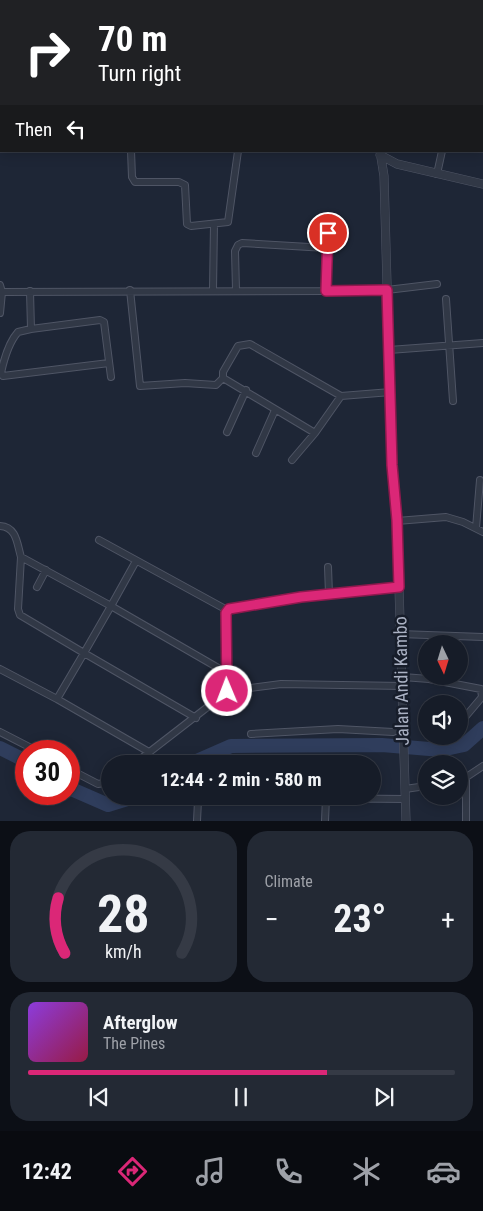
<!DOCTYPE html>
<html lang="en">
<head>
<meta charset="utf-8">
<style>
  :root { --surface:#161c28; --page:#232934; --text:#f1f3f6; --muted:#9ea1a8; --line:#353a45; --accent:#db2777 }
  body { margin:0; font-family:"Roboto Condensed",sans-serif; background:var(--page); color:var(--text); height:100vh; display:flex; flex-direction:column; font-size:19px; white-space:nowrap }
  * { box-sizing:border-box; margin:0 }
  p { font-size:16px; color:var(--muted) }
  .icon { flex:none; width:28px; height:28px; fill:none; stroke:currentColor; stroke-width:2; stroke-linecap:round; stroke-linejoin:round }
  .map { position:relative; height:821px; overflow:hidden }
  .panel { display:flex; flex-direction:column; gap:10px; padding:10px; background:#0c0f16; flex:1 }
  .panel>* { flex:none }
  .hud { position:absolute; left:0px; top:0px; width:484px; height:152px; box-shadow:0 2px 12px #0003,0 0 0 1px var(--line); background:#202124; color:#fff; overflow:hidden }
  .needle { width:32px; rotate:176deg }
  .controls { position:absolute; left:418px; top:635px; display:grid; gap:10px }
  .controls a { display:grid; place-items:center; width:50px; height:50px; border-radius:50%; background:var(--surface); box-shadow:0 2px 12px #0003,0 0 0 1px var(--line); font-size:25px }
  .speed { position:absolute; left:15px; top:740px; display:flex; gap:10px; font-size:25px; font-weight:700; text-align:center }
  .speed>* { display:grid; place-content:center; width:65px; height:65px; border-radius:50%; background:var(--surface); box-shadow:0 2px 12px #0003,0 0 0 1px var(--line); line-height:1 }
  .speed .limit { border:8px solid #d22; background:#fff; color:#111 }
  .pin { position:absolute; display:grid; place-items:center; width:42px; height:42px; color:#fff; margin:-21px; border:2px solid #fff; border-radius:50%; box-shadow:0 1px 5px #0007 }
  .me { position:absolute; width:55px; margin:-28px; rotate:359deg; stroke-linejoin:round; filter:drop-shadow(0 0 4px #0008) }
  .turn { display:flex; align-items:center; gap:18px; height:105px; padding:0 15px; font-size:22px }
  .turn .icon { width:65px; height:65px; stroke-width:2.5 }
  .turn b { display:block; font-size:35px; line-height:42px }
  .then { display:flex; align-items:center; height:48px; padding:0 15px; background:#0003; gap:10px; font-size:19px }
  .big { font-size:38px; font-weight:700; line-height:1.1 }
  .panel .card { flex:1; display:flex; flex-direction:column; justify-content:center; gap:8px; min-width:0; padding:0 18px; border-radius:20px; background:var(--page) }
  .panel .dial { align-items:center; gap:0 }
  .dial svg { height:130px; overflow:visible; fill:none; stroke:var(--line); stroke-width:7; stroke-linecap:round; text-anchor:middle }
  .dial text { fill:var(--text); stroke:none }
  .song { display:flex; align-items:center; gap:15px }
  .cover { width:60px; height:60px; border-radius:8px; background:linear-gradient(135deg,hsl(270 70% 55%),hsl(340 70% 35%)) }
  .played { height:5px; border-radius:2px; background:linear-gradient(90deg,var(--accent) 70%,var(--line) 70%) }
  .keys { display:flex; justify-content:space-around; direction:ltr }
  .heat { display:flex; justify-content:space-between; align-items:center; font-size:28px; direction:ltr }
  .panel .tiles { flex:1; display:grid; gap:10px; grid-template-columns:1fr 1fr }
  .card:last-child { grid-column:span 2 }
  .trip { position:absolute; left:101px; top:755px; width:280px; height:50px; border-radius:25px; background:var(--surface); box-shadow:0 2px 12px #0003,0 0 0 1px var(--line); font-weight:700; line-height:50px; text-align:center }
  .dock { display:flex; height:80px; justify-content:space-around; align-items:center; background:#090b10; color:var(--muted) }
  .dock .icon { width:35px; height:35px }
  .dock .on { color:var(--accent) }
  .dock b { font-size:22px; color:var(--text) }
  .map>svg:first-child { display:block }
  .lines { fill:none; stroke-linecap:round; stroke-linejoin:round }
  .river { stroke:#2f3d5c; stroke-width:14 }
  .minor-casing { stroke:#4f5565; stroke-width:8 }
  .tertiary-casing { stroke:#4f5565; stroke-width:9 }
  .minor { stroke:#313846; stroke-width:6 }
  .tertiary { stroke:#313846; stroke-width:8 }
  .route-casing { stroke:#8e194d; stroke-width:12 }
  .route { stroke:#db2777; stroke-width:9 }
  .labels { text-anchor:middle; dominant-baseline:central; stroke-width:5; stroke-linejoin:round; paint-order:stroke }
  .street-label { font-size:18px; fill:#abb2c4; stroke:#171d2a }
</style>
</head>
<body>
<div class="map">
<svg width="483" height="821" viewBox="0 0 483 821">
  <rect width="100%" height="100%" fill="#1e2636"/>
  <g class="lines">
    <path class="river" d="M0 748 26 761
      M190 764 231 746 382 745 441 750 464 745 483 728
      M69 788 108 805 137 796"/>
    <defs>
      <path id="minor" d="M74 0V1
        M174 1V0
        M482 20H483
        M0 34H1
        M131 151 132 177 135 182H179L185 185 187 224 191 226 228 222 238 151
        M437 174 442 151
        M0 285 2 292 326 291 387 290 437 284
        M130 290 140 386 185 383 216 385 223 378
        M213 290 214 224
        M236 290 235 251 238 245 242 243 326 248
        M30 291 31 329 100 320 104 322 111 377
        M326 291 329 218
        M446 299 453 401
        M0 313 2 292
        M31 329 18 332C9 342 4 359 1 373L3 376 109 363
        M389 350 483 343
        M227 432 246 390
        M315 433 223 378V372L238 346 250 344 341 396 391 392
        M256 453 275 410
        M292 460 315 433 341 396
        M397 521 446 517 463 522 483 532
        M0 526C17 527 17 544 21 557L111 606 136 561
        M476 528 480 480
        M99 540 227 610
        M21 557 18 609 20 615 84 653 57 699
        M328 567 329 594
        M37 587 46 570
        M400 634 483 637
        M0 669 57 699 149 752
        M403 677 429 679 481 689 482 697 466 716
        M227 691 281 684 403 686
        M196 718 84 653 111 606 227 673
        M0 732 37 751
        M251 734 338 729 393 732 403 728
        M134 764 227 692V610L301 597 399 587
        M69 769 98 784 110 782
        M466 778V821
        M459 782 483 766
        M405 789 426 786
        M197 821 198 801 204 797 405 799
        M325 821 326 798"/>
      <path id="tertiary" d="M303 0 304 1
        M0 102H1
        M380 151 384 176 392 465 397 521 406 821
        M380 155 397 164 483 184"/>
    </defs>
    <use href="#minor" class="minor-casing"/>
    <use href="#tertiary" class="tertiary-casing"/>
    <use href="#minor" class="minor"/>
    <use href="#tertiary" class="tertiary"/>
  </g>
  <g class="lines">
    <defs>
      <path id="route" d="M227 691 226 613 229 609 301 597 399 587 397 520 392 465 387 290 326 291 328 233"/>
    </defs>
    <use href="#route" class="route-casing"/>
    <use href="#route" class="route"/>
  </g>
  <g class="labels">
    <g class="street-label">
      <text transform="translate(401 681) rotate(-91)">Jalan Andi Kambo</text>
    </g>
  </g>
</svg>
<div class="controls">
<a><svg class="needle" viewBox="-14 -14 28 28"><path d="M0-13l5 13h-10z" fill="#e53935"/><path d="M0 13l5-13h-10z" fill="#9ea1a8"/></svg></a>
<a><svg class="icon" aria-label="sound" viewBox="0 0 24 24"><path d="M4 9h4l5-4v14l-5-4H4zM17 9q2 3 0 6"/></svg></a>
<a><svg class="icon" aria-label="layers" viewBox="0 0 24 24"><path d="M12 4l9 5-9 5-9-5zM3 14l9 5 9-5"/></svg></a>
</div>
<div class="speed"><div class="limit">30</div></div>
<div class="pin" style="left:328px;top:233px;background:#d93025"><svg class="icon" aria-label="arrive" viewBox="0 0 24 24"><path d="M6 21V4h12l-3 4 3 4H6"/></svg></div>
<svg class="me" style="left:227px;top:691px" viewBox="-20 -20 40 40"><circle r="17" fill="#db2777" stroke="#fff" stroke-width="3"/><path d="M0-11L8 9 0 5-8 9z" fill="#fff"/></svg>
<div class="trip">12:44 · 2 min · 580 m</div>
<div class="hud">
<div class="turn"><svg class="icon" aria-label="right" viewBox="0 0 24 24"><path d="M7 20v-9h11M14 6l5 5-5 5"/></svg><div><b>70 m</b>Turn right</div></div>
<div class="then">Then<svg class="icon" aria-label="left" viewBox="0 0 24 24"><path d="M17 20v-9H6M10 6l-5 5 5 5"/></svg></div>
</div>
</div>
<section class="panel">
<div class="tiles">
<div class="card dial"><svg viewBox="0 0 100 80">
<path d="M14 69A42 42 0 1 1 86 69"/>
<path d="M14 69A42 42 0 0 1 10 35" stroke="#db2777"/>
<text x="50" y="56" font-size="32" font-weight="700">28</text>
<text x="50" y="72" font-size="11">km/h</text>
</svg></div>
<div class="card"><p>Climate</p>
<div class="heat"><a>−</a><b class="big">23°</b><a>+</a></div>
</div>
<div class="card">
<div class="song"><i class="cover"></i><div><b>Afterglow</b><p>The Pines</p></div></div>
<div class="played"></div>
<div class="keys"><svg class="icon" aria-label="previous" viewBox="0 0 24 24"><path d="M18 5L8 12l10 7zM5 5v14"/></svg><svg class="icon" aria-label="pause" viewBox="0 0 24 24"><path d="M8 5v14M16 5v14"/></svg><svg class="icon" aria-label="next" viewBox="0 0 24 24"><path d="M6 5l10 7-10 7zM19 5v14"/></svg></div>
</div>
</div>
</section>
<nav class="dock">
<b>12:42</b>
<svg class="icon on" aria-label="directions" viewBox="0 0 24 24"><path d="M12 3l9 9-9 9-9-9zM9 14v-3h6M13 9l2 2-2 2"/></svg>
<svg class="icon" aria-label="music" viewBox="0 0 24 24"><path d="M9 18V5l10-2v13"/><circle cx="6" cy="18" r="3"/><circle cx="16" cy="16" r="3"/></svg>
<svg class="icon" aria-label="phone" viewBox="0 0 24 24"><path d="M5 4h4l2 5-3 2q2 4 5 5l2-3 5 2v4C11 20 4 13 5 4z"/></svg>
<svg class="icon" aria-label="climate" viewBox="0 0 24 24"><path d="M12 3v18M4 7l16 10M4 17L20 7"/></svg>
<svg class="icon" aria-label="car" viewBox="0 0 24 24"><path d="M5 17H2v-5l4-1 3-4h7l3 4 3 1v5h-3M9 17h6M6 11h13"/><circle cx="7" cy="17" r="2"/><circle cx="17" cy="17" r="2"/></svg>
</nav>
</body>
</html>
